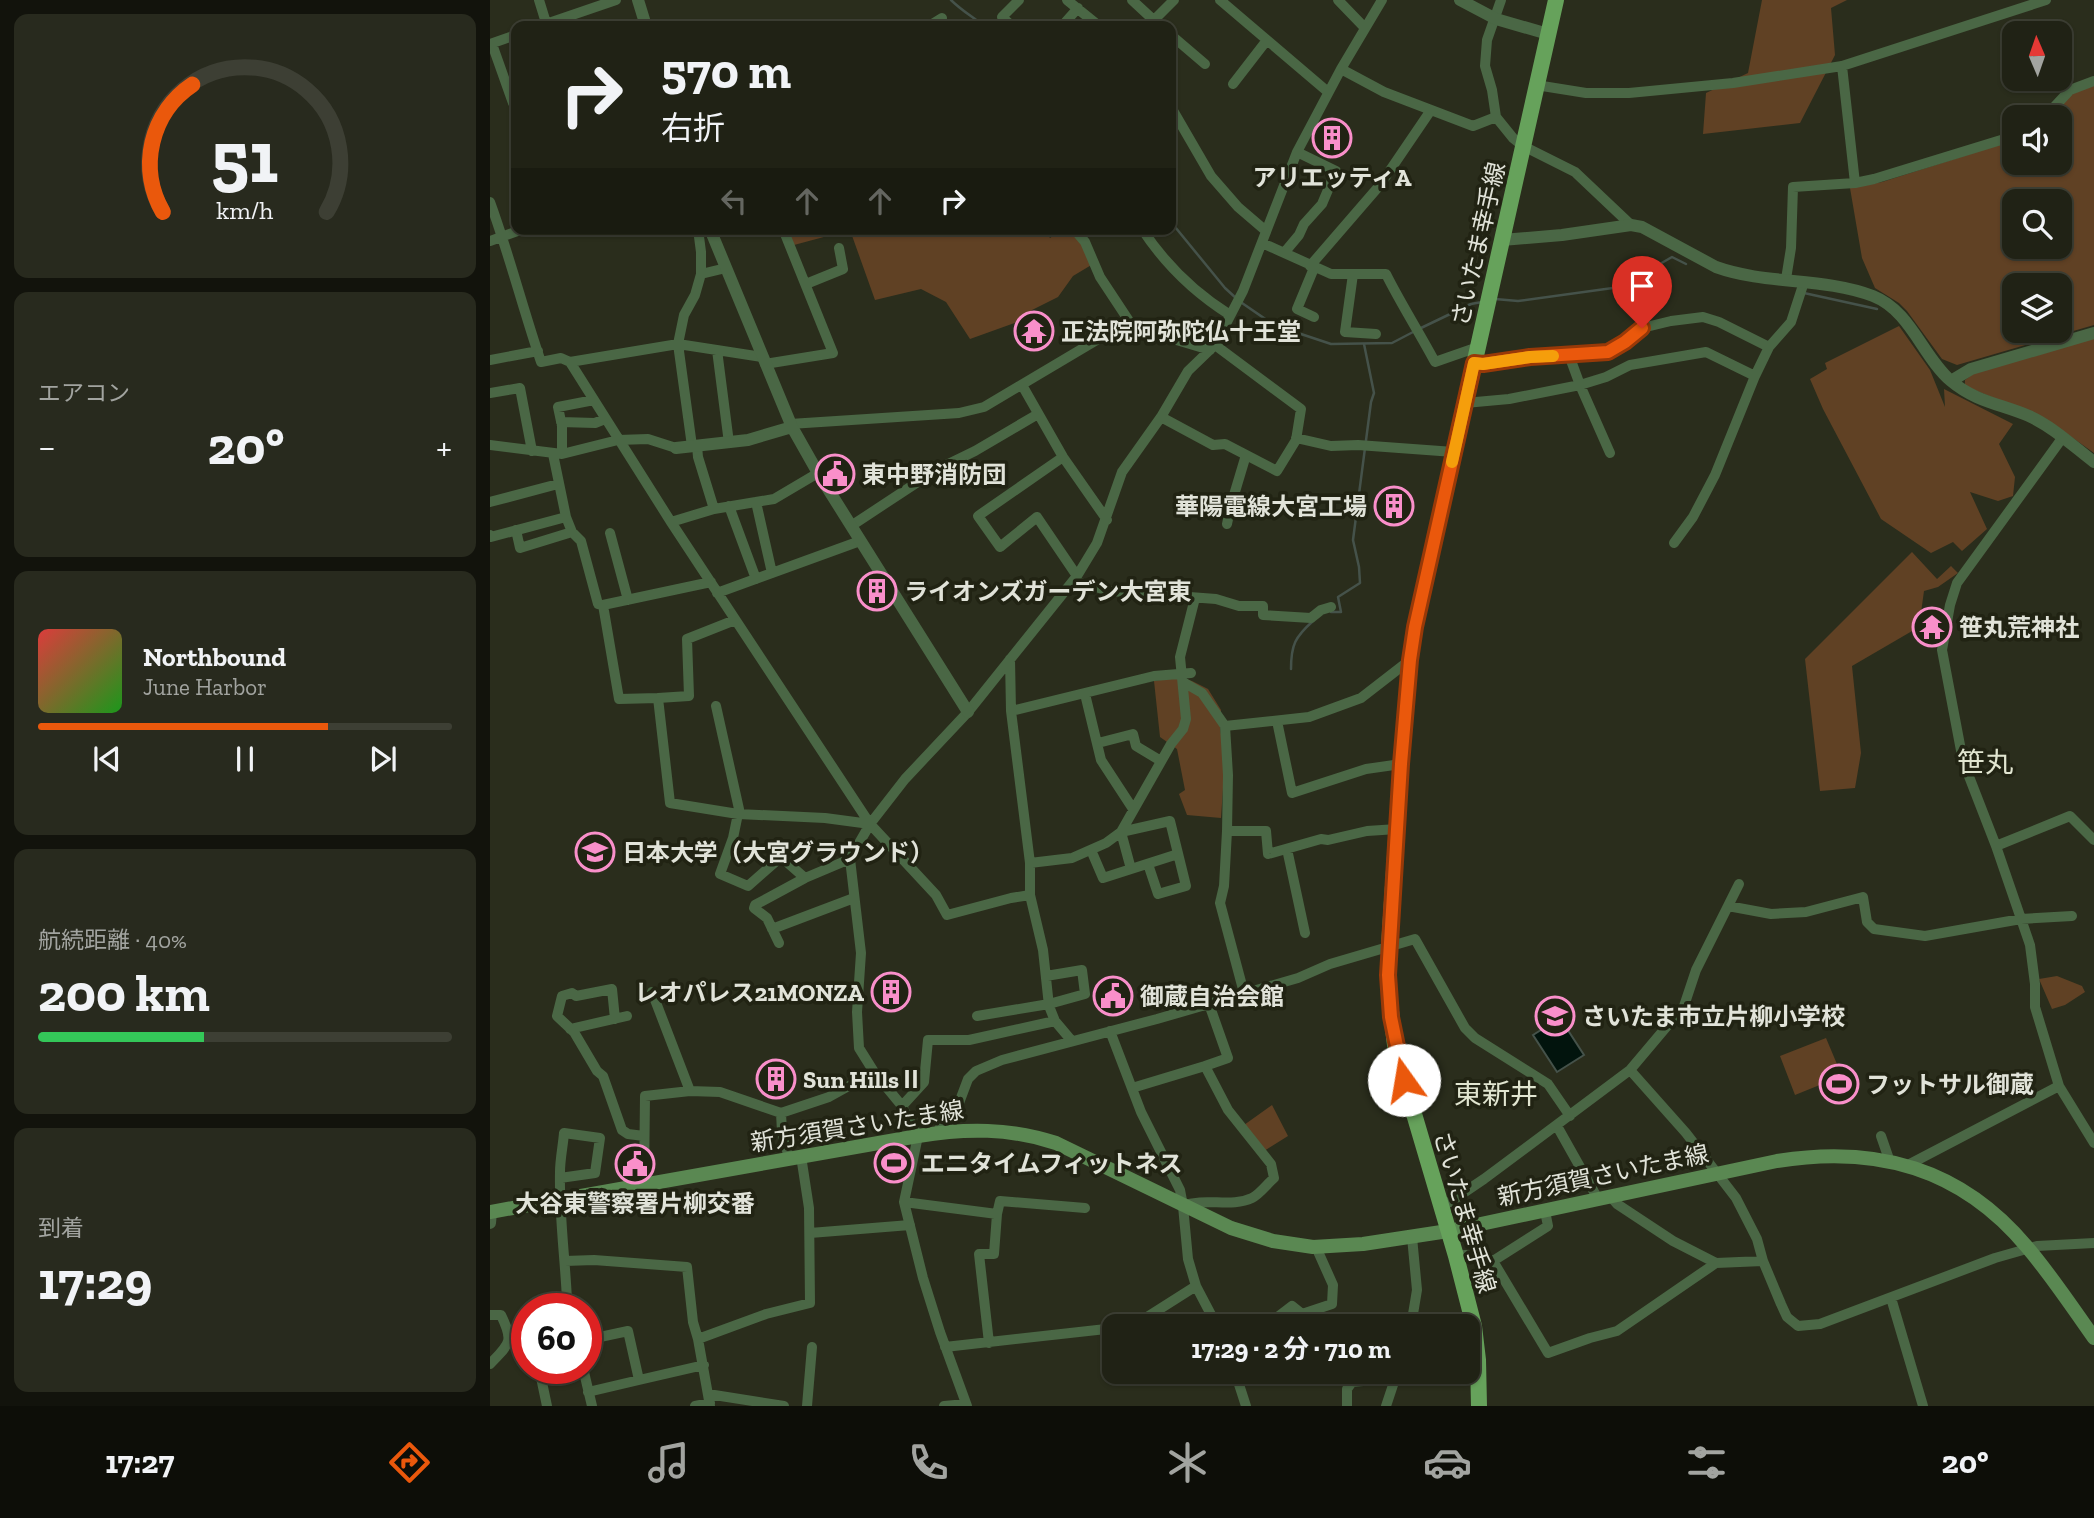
<!DOCTYPE html>
<html lang="ja">
<head>
<meta charset="utf-8">
<style>
  :root { --surface:#202215; --page:#282a1e; --text:#f1f3f6; --muted:#a2a4a0; --line:#3d3f34; --accent:#ea580c }
  body { margin:0; font-family:"Zilla Slab","Noto Sans JP",serif; background:var(--page); color:var(--text); height:100vh; display:flex; flex-direction:column; font-size:26px; white-space:nowrap }
  * { box-sizing:border-box; margin:0 }
  p { font-size:23px; color:var(--muted) }
  .icon { flex:none; width:38px; height:38px; fill:none; stroke:currentColor; stroke-width:2; stroke-linecap:round; stroke-linejoin:round }
  .map { position:relative; flex:1; overflow:hidden }
  .side { display:flex; flex-direction:column; gap:14px; padding:14px; background:#12130c; width:490px }
  .side>* { flex:none }
  .guide { position:absolute; left:21px; top:21px; width:665px; height:214px; border-radius:14px; box-shadow:0 2px 5px #0004,0 0 0 2px var(--line); background:#202215; color:var(--text); overflow:hidden }
  .needle { width:46px; rotate:358deg }
  .controls { position:absolute; left:1512px; top:21px; display:grid; gap:14px }
  .controls a { display:grid; place-items:center; width:70px; height:70px; border-radius:14px; background:var(--surface); box-shadow:0 2px 5px #0004,0 0 0 2px var(--line); font-size:35px }
  .speed { position:absolute; left:21px; top:1293px; display:flex; gap:14px; font-size:35px; font-weight:700; text-align:center }
  .speed>* { display:grid; place-content:center; width:91px; height:91px; border-radius:50%; background:var(--surface); box-shadow:0 2px 5px #0004,0 0 0 2px var(--line); line-height:1 }
  .speed .limit { border:10px solid #d22; background:#fff; color:#111 }
  .pin { position:absolute; display:grid; place-items:center; width:60px; height:60px; color:#fff; margin:-72px -30px; border-radius:50% 50% 50% 0; rotate:-45deg; box-shadow:0 0 7px #0007 }
  .pin .icon { rotate:45deg }
  .me { position:absolute; width:77px; margin:-38px; rotate:347deg; stroke-linejoin:round; filter:drop-shadow(0 0 5px #0008) }
  .turn { display:flex; align-items:center; gap:24px; height:147px; padding:0 35px; font-size:32px }
  .turn .icon { width:91px; height:91px; stroke-width:2.5 }
  .turn b { display:block; font-size:49px; line-height:60px }
  .lanes { display:flex; align-items:center; height:66px; padding:0 35px; background:#0003; justify-content:center; gap:35px; direction:ltr }
  .lanes .off { opacity:.35 }
  .big { font-size:52px; font-weight:700; line-height:1.1 }
  .side .widget { flex:1; display:flex; flex-direction:column; justify-content:center; gap:10px; min-width:0; padding:0 24px; border-radius:14px; background:var(--page) }
  .side .dial { align-items:center; gap:0 }
  .dial svg { height:182px; overflow:visible; fill:none; stroke:var(--line); stroke-width:7; stroke-linecap:round; text-anchor:middle }
  .dial text { fill:var(--text); stroke:none }
  .song { display:flex; align-items:center; gap:21px }
  .cover { width:84px; height:84px; border-radius:10px; background:linear-gradient(135deg,hsl(0 70% 55%),hsl(120 70% 35%)) }
  .played { height:7px; border-radius:4px; background:linear-gradient(90deg,var(--accent) 70%,var(--line) 70%) }
  .keys { display:flex; justify-content:space-around; direction:ltr }
  .heat { display:flex; justify-content:space-between; align-items:center; font-size:38px; direction:ltr }
  .charge { height:10px; border-radius:5px; background:linear-gradient(90deg,#34c759 40%,var(--line) 0) }
  .trip { position:absolute; left:612px; top:1314px; width:378px; height:70px; border-radius:14px; background:var(--surface); box-shadow:0 2px 5px #0004,0 0 0 2px var(--line); font-weight:700; line-height:70px; text-align:center }
  .tab-bar { display:flex; height:112px; justify-content:space-around; align-items:center; background:#0d0e08; color:var(--muted) }
  .tab-bar .icon { width:49px; height:49px }
  .tab-bar .current { color:var(--accent) }
  .tab-bar b { font-size:32px; color:var(--text) }
  main { display:flex; flex:1; min-height:0 }
  .map>svg:first-child { display:block }
  .green { fill:#604124; fill-rule:evenodd }
  .water { fill:#02140d; stroke:#45524a; stroke-width:2 }
  .lines { fill:none; stroke-linecap:round; stroke-linejoin:round }
  .stream { stroke:#45524a; stroke-width:2.5 }
  .minor { stroke:#4a6745; stroke-width:10 }
  .tertiary { stroke:#4a6745; stroke-width:12 }
  .secondary { stroke:#5a8852; stroke-width:14 }
  .primary { stroke:#66a25b; stroke-width:16 }
  .route-casing { stroke:#983908; stroke-width:18 }
  .route { stroke:#ea580c; stroke-width:12 }
  .slow { stroke:#f59e0b; stroke-width:12 }
  .labels { text-anchor:middle; dominant-baseline:central; stroke-width:7; stroke-linejoin:round; paint-order:stroke }
  .poi-label { font-size:24px; font-weight:bold; fill:#e1e3d9; stroke:#212313; text-anchor:start }
  .street-label { font-size:24px; fill:#e1e3d9; stroke:#212313 }
  .quarter-label { font-size:28px; fill:#e1e5d0; stroke:#212313 }
</style>
</head>
<body>
<main>
<section class="side">
<div class="widget dial"><svg viewBox="0 0 100 80">
<path d="M14 69A42 42 0 1 1 86 69"/>
<path d="M14 69A42 42 0 0 1 27 13" stroke="#ea580c"/>
<text x="50" y="56" font-size="32" font-weight="700">51</text>
<text x="50" y="72" font-size="11">km/h</text>
</svg></div>
<div class="widget"><p>エアコン</p>
<div class="heat"><a>−</a><b class="big">20°</b><a>+</a></div>
</div>
<div class="widget">
<div class="song"><i class="cover"></i><div><b>Northbound</b><p>June Harbor</p></div></div>
<div class="played"></div>
<div class="keys"><svg class="icon" aria-label="previous" viewBox="0 0 24 24"><path d="M18 5L8 12l10 7zM5 5v14"/></svg><svg class="icon" aria-label="pause" viewBox="0 0 24 24"><path d="M8 5v14M16 5v14"/></svg><svg class="icon" aria-label="next" viewBox="0 0 24 24"><path d="M6 5l10 7-10 7zM19 5v14"/></svg></div>
</div>
<div class="widget"><p>航続距離 · 40%</p><b class="big">200 km</b><div class="charge"></div></div>
<div class="widget"><p>到着</p><b class="big">17:29</b></div>
</section>
<div class="map">
<svg width="1604" height="1406" viewBox="0 0 1604 1406">
  <rect width="100%" height="100%" fill="#2a2d1c"/>
  <path class="green" d="M1272 0H1357L1341 8 1345 55 1310 123 1213 134 1216 93 1258 73Z
    M1604 84V325L1467 365 1452 359 1417 311 1409 303 1385 288 1372 258 1360 188 1392 182 1524 140V163H1570V117H1559L1576 97ZM1524 201H1570V247H1524ZM1524 285H1570V331H1524Z
    M298 229H554L560 238 572 229H580L592 244 603 264 583 276 568 297 542 310 533 320 480 339 456 302 431 289 385 300 360 230 304 245Z
    M1409 326 1440 370 1455 407 1454 389 1523 424 1509 444 1525 477 1523 496 1508 501 1480 492 1497 529 1472 551 1463 542 1441 553 1391 519 1333 409 1320 379 1337 369 1335 363Z
    M1604 338V453L1559 421 1475 386V380L1484 373Z
    M1422 552 1447 579 1461 566 1468 573 1448 587 1434 591 1429 627 1362 666 1371 753 1365 788 1330 791 1315 659Z
    M688 677 702 681 718 689 731 710 730 728 735 759 731 818 697 815 689 794 695 790 687 749 670 737 664 681Z
    M1567 976 1592 986 1595 992 1575 1005 1562 1009 1549 979Z
    M1336 1038 1352 1076 1305 1095 1290 1056Z
    M782 1105 798 1136 774 1151 754 1125Z"/>
  <path class="water" d="M1070 1018 1094 1055 1067 1072 1043 1035Z"/>
  <g class="lines">
    <path class="stream" d="M461 0C471 10 483 17 494 26
      M681 222 735 288 747 299
      M1314 293 1387 309
      M1005 299 1028 301 1130 287 1182 257 1196 264
      M752 303 784 325 841 344 902 343 925 331
      M931 328 981 304 992 302
      M841 612H851L848 597 870 583 869 567 863 540 881 402 884 393 874 344
      M801 669C801 645 805 637 823 621"/>
    <path class="minor" d="M49 0 57 26
      M577 0 609 26
      M642 0 670 26
      M730 0 838 92
      M848 0 875 28
      M1011 0 997 40 995 66 1002 90 1006 117 1023 138 1033 146 1085 172 1141 225
      M50 26 126 0
      M439 26 452 18
      M522 26 512 17 529 0
      M572 26 588 8
      M658 26 684 0
      M681 35 715 64
      M0 44 26 35
      M2 44 23 103 26 101
      M1352 66 1365 183
      M851 69 894 92 983 126 1006 117
      M743 84 777 40
      M1046 85 1096 93H1139L1243 83 1352 66 1556 0
      M681 107 721 176 748 207 776 231
      M1555 117 1580 90 1604 81
      M0 202C19 254 33 309 51 362L71 358 80 362 181 522 380 824
      M584 229 595 242 610 277 643 327
      M652 229C675 264 705 293 740 315
      M0 241 33 229
      M772 243 841 274H896C911 304 929 332 945 362L988 347
      M794 253 809 235 814 224 832 204 846 171 807 152
      M820 266 890 185 941 110
      M211 274 236 268
      M863 274 855 332 886 334
      M1296 279 1301 248 1303 187 1365 183 1384 179 1524 136
      M316 284 353 269 349 248
      M824 317 807 309 824 268
      M227 350 239 443
      M1079 355 1090 385 1120 453
      M0 360 48 351
      M80 362 188 344 272 357
      M984 363 993 364 1040 357 1118 352 1135 342 1152 328 1181 321 1213 317 1229 322 1279 347
      M275 364 343 353 293 229
      M532 385 573 457 617 520
      M0 393 30 388 42 451
      M975 403 1019 399 1090 385 1116 377 1140 365 1216 352 1265 376
      M671 417 723 445 735 444 787 471 806 440 811 409 725 345
      M71 422 105 423 115 419
      M300 424 469 413 494 407 627 328 643 327 720 350
      M1573 437 1467 583 1460 605 1452 650 1473 761 1506 846 1540 945 1545 984V1007L1569 1086 1604 1143
      M806 438 841 446 868 445 964 452
      M0 445 72 454 128 440 158 439 186 448
      M202 446 188 344 194 315 205 295 211 274V252L208 229
      M207 446 208 457 224 509
      M63 454 76 517 82 532 91 541 108 604 113 605 221 582
      M72 454V426L68 407 104 400
      M573 457 488 516 510 547 547 517 587 576
      M0 502 68 484
      M266 502 282 573
      M239 506 266 579
      M181 522 224 509 284 499 328 473
      M737 524 741 505 756 455
      M361 526 446 470 485 451 548 414
      M26 530 30 548 82 532
      M120 533 138 600
      M0 535 1 537 76 517
      M1184 543 1203 517 1225 475 1265 376 1279 347 1301 322 1314 282
      M583 581 620 591 726 599 749 606H773V615L821 618 831 610 841 607
      M227 593 370 541
      M113 605 129 699 168 698 180 803 248 814 335 818 380 824 446 895 457 915 521 898 540 895
      M520 659 521 711 540 863V895L553 950 559 1006 565 1021 581 1040
      M693 682 712 693 735 726 738 775 737 831 734 886 730 903 754 993
      M595 694 611 760 643 809
      M168 698 199 696 197 639 245 620
      M226 706 249 809 243 838 230 874 258 886 291 857 315 878
      M521 711 664 676 701 673
      M787 721 802 793 876 769 911 764
      M735 726 819 717 871 698 920 660
      M608 743 643 734 646 746 671 761
      M737 831H776L778 854 831 839 838 840 877 831 907 829
      M1506 846 1580 816 1604 840
      M797 849 815 933
      M601 850 613 878 688 854
      M540 863 582 858 616 843 631 832 681 744 693 729 696 719 690 657 705 598
      M641 869 631 832 680 821 696 886 668 894 658 864
      M1238 906 1249 884
      M282 929 364 898
      M289 943 277 918 264 908 265 905 315 878 360 859
      M162 992 200 1091 230 1092 291 1113 339 1097 384 1072
      M487 1016 559 1004 595 994 592 970 556 976
      M125 1019 122 989 86 996 82 993 72 996 67 1016 84 1032 107 1071 113 1076 132 1130 138 1134 154 1136
      M80 1029 137 1016
      M620 1031 651 1112 690 1190 693 1206 698 1259 706 1286 727 1326
      M1140 1070 1196 1133 1246 1198 1267 1239 1273 1261 1291 1304 1297 1317 1308 1326 1330 1324 1505 1258 1547 1246 1604 1243
      M642 1088 715 1066
      M412 1106 434 1082 438 1040H479L565 1021
      M291 1113 292 1132 299 1158
      M1067 1126 1108 1199
      M446 1133 469 1103 478 1079 486 1071 512 1060 667 1019 808 978 840 964 925 939 975 1028 985 1038 1058 1084 1080 1116
      M1391 1136 1400 1162
      M1416 1166 1569 1086
      M70 1178 105 1173 110 1138 74 1133C73 1146 70 1159 70 1172 69 1214 75 1257 77 1300L78 1309
      M154 1184 155 1096 200 1091
      M1120 1196 1127 1204 1183 1241 1226 1263 1273 1261
      M414 1202 507 1214 504 1254H489L499 1343
      M950 1204 960 1202 994 1179 1140 1070 1194 1006 1206 970 1238 906 1281 914 1316 912 1373 897 1377 922 1384 929 1435 936 1531 919 1582 916
      M693 1206C715 1197 741 1208 762 1198 770 1194 777 1184 784 1178L781 1164 738 1110 715 1066 738 1058 719 1004
      M507 1214 510 1201 595 1208
      M320 1233 420 1225
      M966 1256 975 1255 1003 1261 1058 1353 1100 1338 1127 1331 1226 1263
      M75 1261 104 1260 197 1267 203 1322 208 1339
      M1003 1261 1058 1226 1055 1211
      M1401 1298 1433 1406
      M0 1315H11C24 1342 20 1343 0 1364
      M638 1326H643L706 1286
      M776 1326 802 1306 812 1314 842 1304 843 1285 826 1247
      M921 1326 927 1290 922 1237
      M96 1340 138 1331 149 1380 214 1365
      M455 1347 625 1328
      M49 1368 57 1406
      M93 1368 102 1406
      M745 1372 756 1406
      M98 1392 149 1380
      M218 1394 294 1406
      M205 1406 220 1403
      M220 1406 208 1339 276 1314 320 1303 319 1208 311 1156
      M317 1406 322 1347
      M454 1406 476 1404
      M477 1406 450 1332 433 1278 414 1202 428 1136 412 1106 384 1072 369 1048 367 1012 371 953 360 859 380 824 415 779 478 712 587 576 607 543 632 472 671 417 698 371 725 345 753 291 807 152 851 69 892 0
      M857 1406V1389L862 1382 906 1378
      M896 1406 907 1373"/>
    <path class="tertiary" d="M148 0 156 26
      M970 0 1006 19 1058 34
      M220 229 302 427 328 473 478 712
      M1012 240 1072 235 1141 225 1152 227 1226 267C1276 285 1333 277 1383 296 1421 311 1432 356 1461 381 1486 402 1511 404 1539 416 1563 427 1583 446 1604 462
      M1461 381 1481 369 1604 333
      M186 448 258 440 302 427
      M0 1223 1 1212"/>
    <path class="secondary" d="M0 1212 428 1136C476 1128 520 1128 566 1143L741 1228 783 1241 823 1247 873 1244 958 1231 1287 1161C1387 1145 1471 1168 1537 1247 1561 1275 1582 1307 1604 1338"/>
    <path class="primary" d="M989 1406 988 1360 984 1326 966 1256 914 1080 905 1045 899 994V946L911 764 920 660 925 627 1066 0"/>
  </g>
  <g class="lines">
    <defs>
      <path id="route" d="M914 1080 901 1017 898 975 911 764 920 660 925 627 984 363 993 364 1040 357 1118 352 1135 342 1152 328"/>
    </defs>
    <use href="#route" class="route-casing"/>
    <use href="#route" class="route"/>
    <path class="slow" d="M962 462 984 363 993 364 1040 357 1063 356"/>
  </g>
  <defs>
    <symbol id="building-ring" viewBox="-11 -11 22 22"><circle r="9.5" fill="#212313" stroke="#f98fca" stroke-width="1.5"/><path d="M-4-6H4V6H1V3H-1V6H-4ZM-2.5-4.3h1.7v1.8h-1.7ZM.8-4.3h1.7v1.8H.8ZM-2.5-1h1.7V.8h-1.7ZM.8-1h1.7V.8H.8Z" fill="#f98fca"/></symbol>
    <symbol id="temple-ring" viewBox="-11 -11 22 22"><circle r="9.5" fill="#212313" stroke="#f98fca" stroke-width="1.5"/><path d="M0-6L5-2H3V0L6.5 2.5H4V6H1.5V3h-3V6H-4V2.5H-6.5L-3 0V-2H-5Z" fill="#f98fca"/></symbol>
    <symbol id="civic-ring" viewBox="-11 -11 22 22"><circle r="9.5" fill="#212313" stroke="#f98fca" stroke-width="1.5"/><path d="M-.6-6.5H3V-4.5H.6V-3L4-1V1h2V6H-6V1h2V-1L-.6-3ZM-1.2 2.5V6h2.4V2.5Z" fill="#f98fca"/></symbol>
    <symbol id="university-ring" viewBox="-11 -11 22 22"><circle r="9.5" fill="#212313" stroke="#f98fca" stroke-width="1.5"/><path d="M0-5L7-2L0 1L-7-2ZM-4 1L0 2.5L4 1V4Q0 6-4 4Z" fill="#f98fca"/></symbol>
    <symbol id="school-ring" viewBox="-11 -11 22 22"><circle r="9.5" fill="#212313" stroke="#f98fca" stroke-width="1.5"/><path d="M0-5L7-2L0 1L-7-2ZM-4 1L0 2.5L4 1V4Q0 6-4 4Z" fill="#f98fca"/></symbol>
    <symbol id="stadium-ring" viewBox="-11 -11 22 22"><circle r="9.5" fill="#212313" stroke="#f98fca" stroke-width="1.5"/><path d="M0-5a6.5 5 0 1 0 0 10a6.5 5 0 1 0 0-10ZM-3.5-1.8h7v3.6h-7Z" fill="#f98fca"/></symbol>
  </defs>
  <g fill-rule="evenodd">
    <use href="#building-ring" x="820" y="116" width="44" height="44"/>
    <use href="#temple-ring" x="522" y="309" width="44" height="44"/>
    <use href="#civic-ring" x="323" y="452" width="44" height="44"/>
    <use href="#building-ring" x="882" y="484" width="44" height="44"/>
    <use href="#building-ring" x="365" y="569" width="44" height="44"/>
    <use href="#temple-ring" x="1420" y="605" width="44" height="44"/>
    <use href="#university-ring" x="83" y="830" width="44" height="44"/>
    <use href="#building-ring" x="379" y="970" width="44" height="44"/>
    <use href="#civic-ring" x="601" y="974" width="44" height="44"/>
    <use href="#school-ring" x="1043" y="994" width="44" height="44"/>
    <use href="#building-ring" x="264" y="1057" width="44" height="44"/>
    <use href="#stadium-ring" x="1327" y="1062" width="44" height="44"/>
    <use href="#stadium-ring" x="382" y="1141" width="44" height="44"/>
    <use href="#civic-ring" x="123" y="1142" width="44" height="44"/>
  </g>
  <g class="labels">
    <g class="poi-label">
      <text x="842" y="177" text-anchor="middle">アリエッティA</text>
      <text x="571" y="331">正法院阿弥陀仏十王堂</text>
      <text x="372" y="474">東中野消防団</text>
      <text x="877" y="506" text-anchor="end">華陽電線大宮工場</text>
      <text x="414" y="591">ライオンズガーデン大宮東</text>
      <text x="1469" y="627">笹丸荒神社</text>
      <text x="132" y="852">日本大学（大宮グラウンド）</text>
      <text x="374" y="992" text-anchor="end">レオパレス21MONZA</text>
      <text x="650" y="996">御蔵自治会館</text>
      <text x="1092" y="1016">さいたま市立片柳小学校</text>
      <text x="313" y="1079">Sun HillsⅡ</text>
      <text x="1376" y="1084">フットサル御蔵</text>
      <text x="431" y="1163">エニタイムフィットネス</text>
      <text x="145" y="1203" text-anchor="middle">大谷東警察署片柳交番</text>
    </g>
    <g class="street-label">
      <text transform="translate(988 244) rotate(-77)">さいたま幸手線</text>
      <text transform="translate(367 1126) rotate(-9)">新方須賀さいたま線</text>
      <text transform="translate(1113 1175) rotate(-12)">新方須賀さいたま線</text>
      <text transform="translate(975 1212) rotate(74)">さいたま幸手線</text>
    </g>
    <g class="quarter-label">
      <text x="1495" y="762">笹丸</text>
      <text x="1006" y="1094">東新井</text>
    </g>
  </g>
</svg>
<div class="controls">
<a><svg class="needle" viewBox="-14 -14 28 28"><path d="M0-13l5 13h-10z" fill="#e53935"/><path d="M0 13l5-13h-10z" fill="#a2a4a0"/></svg></a>
<a><svg class="icon" aria-label="sound" viewBox="0 0 24 24"><path d="M4 9h4l5-4v14l-5-4H4zM17 9q2 3 0 6"/></svg></a>
<a><svg class="icon" aria-label="search" viewBox="0 0 24 24"><circle cx="10" cy="10" r="6"/><path d="M15 15l6 6"/></svg></a>
<a><svg class="icon" aria-label="layers" viewBox="0 0 24 24"><path d="M12 4l9 5-9 5-9-5zM3 14l9 5 9-5"/></svg></a>
</div>
<div class="speed"><div class="limit">60</div></div>
<div class="pin" style="left:1152px;top:328px;background:#d93025"><svg class="icon" aria-label="arrive" viewBox="0 0 24 24"><path d="M6 21V4h12l-3 4 3 4H6"/></svg></div>
<svg class="me" style="left:914px;top:1080px" viewBox="-20 -20 40 40"><circle r="19" fill="#fff"/><path d="M0-13L10 11 0 6-10 11z" fill="#ea580c"/></svg>
<div class="trip">17:29 · 2 分 · 710 m</div>
<div class="guide">
<div class="turn"><svg class="icon" aria-label="right" viewBox="0 0 24 24"><path d="M7 20v-9h11M14 6l5 5-5 5"/></svg><div><b>570 m</b>右折</div></div>
<div class="lanes"><svg class="icon off" aria-label="left" viewBox="0 0 24 24"><path d="M17 20v-9H6M10 6l-5 5 5 5"/></svg><svg class="icon off" aria-label="ahead" viewBox="0 0 24 24"><path d="M12 20V5M6 11l6-6 6 6"/></svg><svg class="icon off" aria-label="ahead" viewBox="0 0 24 24"><path d="M12 20V5M6 11l6-6 6 6"/></svg><svg class="icon" aria-label="right" viewBox="0 0 24 24"><path d="M7 20v-9h11M14 6l5 5-5 5"/></svg></div>
</div>
</div>
</main>
<nav class="tab-bar">
<b>17:27</b>
<svg class="icon current" aria-label="directions" viewBox="0 0 24 24"><path d="M12 3l9 9-9 9-9-9zM9 14v-3h6M13 9l2 2-2 2"/></svg>
<svg class="icon" aria-label="music" viewBox="0 0 24 24"><path d="M9 18V5l10-2v13"/><circle cx="6" cy="18" r="3"/><circle cx="16" cy="16" r="3"/></svg>
<svg class="icon" aria-label="phone" viewBox="0 0 24 24"><path d="M5 4h4l2 5-3 2q2 4 5 5l2-3 5 2v4C11 20 4 13 5 4z"/></svg>
<svg class="icon" aria-label="climate" viewBox="0 0 24 24"><path d="M12 3v18M4 7l16 10M4 17L20 7"/></svg>
<svg class="icon" aria-label="car" viewBox="0 0 24 24"><path d="M5 17H2v-5l4-1 3-4h7l3 4 3 1v5h-3M9 17h6M6 11h13"/><circle cx="7" cy="17" r="2"/><circle cx="17" cy="17" r="2"/></svg>
<svg class="icon" aria-label="filters" viewBox="0 0 24 24"><path d="M4 7h16M4 17h16"/><circle cx="9" cy="7" r="2"/><circle cx="15" cy="17" r="2"/></svg>
<b>20°</b>
</nav>
</body>
</html>
